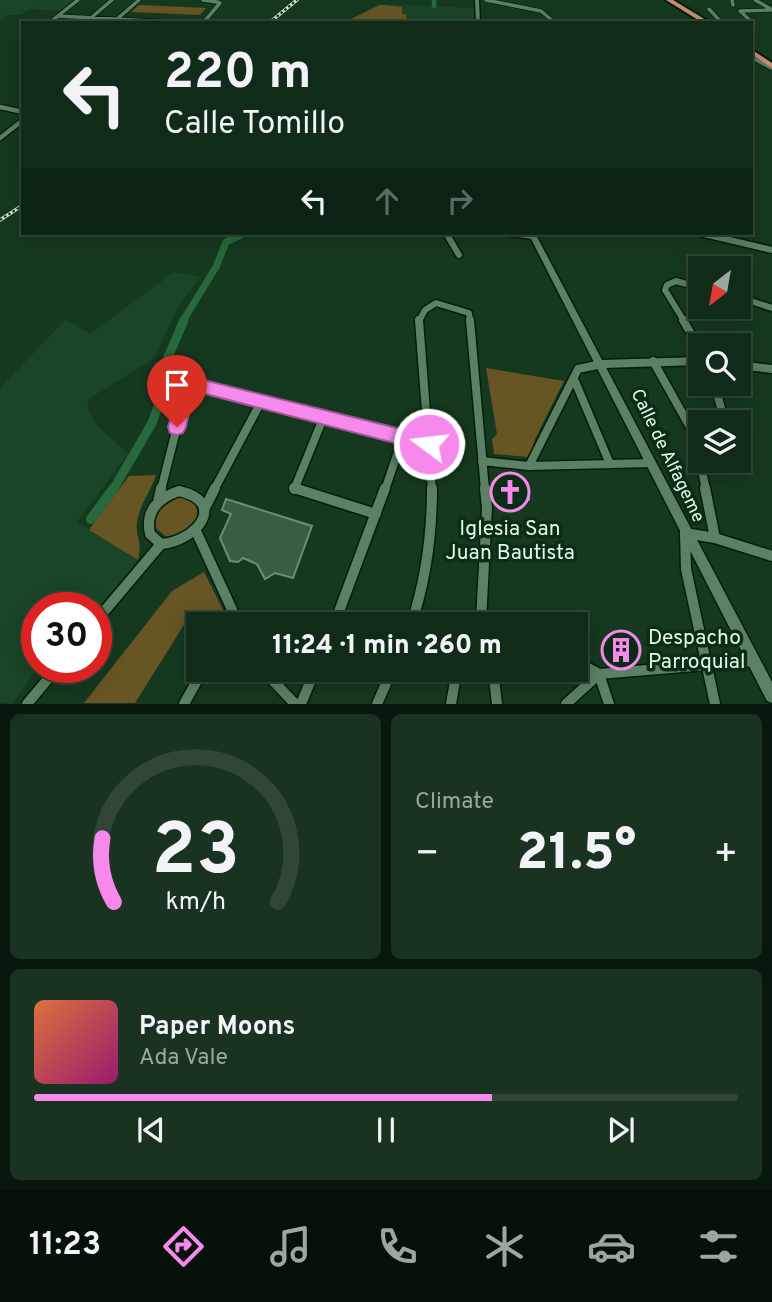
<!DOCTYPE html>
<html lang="en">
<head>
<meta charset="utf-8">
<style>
  :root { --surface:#102b17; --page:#193320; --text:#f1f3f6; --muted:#9ca7a1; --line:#304736; --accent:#f788ec }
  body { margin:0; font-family:Overpass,sans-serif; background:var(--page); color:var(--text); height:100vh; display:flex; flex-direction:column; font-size:26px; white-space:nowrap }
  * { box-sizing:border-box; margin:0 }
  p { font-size:23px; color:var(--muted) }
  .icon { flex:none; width:38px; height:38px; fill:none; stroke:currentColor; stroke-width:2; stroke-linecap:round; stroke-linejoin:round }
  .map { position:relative; height:704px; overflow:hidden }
  .panel { display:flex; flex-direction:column; gap:10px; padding:10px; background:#09180d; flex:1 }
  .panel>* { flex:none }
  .top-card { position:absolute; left:21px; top:21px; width:732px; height:214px; border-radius:0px; box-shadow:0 4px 18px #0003,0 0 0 2px var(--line); background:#102b17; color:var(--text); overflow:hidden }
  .needle { width:46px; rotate:211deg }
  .controls { position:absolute; left:688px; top:256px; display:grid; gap:14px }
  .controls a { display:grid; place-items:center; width:63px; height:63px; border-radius:0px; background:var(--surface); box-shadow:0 4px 18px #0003,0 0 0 2px var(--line); font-size:35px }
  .speed { position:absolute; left:21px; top:592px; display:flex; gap:14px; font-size:35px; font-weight:700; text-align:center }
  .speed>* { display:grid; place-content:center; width:91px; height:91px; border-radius:50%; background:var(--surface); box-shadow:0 4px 18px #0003,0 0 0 2px var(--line); line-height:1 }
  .speed .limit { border:10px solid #d22; background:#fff; color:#111 }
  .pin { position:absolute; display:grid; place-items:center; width:60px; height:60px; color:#fff; margin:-72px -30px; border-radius:50% 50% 50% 0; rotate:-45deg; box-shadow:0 0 7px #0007 }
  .pin .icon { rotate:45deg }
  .me { position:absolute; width:77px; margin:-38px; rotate:285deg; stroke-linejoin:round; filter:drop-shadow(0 0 5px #0008) }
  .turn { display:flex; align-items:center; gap:24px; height:147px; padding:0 28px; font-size:32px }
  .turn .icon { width:91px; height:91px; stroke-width:2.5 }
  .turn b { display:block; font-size:49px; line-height:60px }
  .lanes { display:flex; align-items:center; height:66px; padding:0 28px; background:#0003; justify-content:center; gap:35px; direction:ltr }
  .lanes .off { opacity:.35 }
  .big { font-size:52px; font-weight:800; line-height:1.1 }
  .panel .widget { flex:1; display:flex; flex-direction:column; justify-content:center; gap:10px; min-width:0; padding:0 24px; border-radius:10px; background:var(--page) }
  .panel .dial { align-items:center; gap:0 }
  .dial svg { height:182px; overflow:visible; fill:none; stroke:var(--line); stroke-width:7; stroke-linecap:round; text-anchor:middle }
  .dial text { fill:var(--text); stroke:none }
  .song { display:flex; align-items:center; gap:21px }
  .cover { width:84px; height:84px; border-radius:10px; background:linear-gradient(135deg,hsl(20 70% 55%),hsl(320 70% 35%)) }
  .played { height:7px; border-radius:4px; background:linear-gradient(90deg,var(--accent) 65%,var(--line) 65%) }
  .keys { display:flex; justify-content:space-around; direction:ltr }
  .heat { display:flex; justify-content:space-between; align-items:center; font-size:38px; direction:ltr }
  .panel .tiles { flex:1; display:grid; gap:10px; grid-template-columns:1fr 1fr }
  .widget:last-child { grid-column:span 2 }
  .trip { position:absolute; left:186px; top:612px; width:402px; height:70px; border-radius:0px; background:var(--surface); box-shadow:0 4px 18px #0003,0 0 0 2px var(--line); font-weight:800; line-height:70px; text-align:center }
  .dock { display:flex; height:112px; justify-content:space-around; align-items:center; background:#061109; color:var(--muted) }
  .dock .icon { width:49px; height:49px }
  .dock .selected { color:var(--accent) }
  .dock b { font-size:32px; color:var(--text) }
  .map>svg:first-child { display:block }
  .built { fill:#1a4527 }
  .green { fill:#675623 }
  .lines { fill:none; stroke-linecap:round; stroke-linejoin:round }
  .canal-far3 { stroke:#28693b; stroke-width:4.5 }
  .canal-far2 { stroke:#28693b; stroke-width:7 }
  .canal-far1 { stroke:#28693b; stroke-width:9 }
  .canal { stroke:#28693b; stroke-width:10 }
  .building { fill:#395d41; stroke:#698f71; stroke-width:2 }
  .minor-far4-casing { stroke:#001f08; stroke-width:5 }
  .minor-far3-casing { stroke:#001f08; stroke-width:7 }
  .minor-far2-casing { stroke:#001f08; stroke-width:9 }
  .minor-far1-casing { stroke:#001f08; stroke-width:11 }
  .minor-casing { stroke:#001f08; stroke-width:13 }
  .tertiary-casing { stroke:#001f08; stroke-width:3 }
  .trunk-casing { stroke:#001f08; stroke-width:4 }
  .minor-far4 { stroke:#5b8063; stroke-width:3.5 }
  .minor-far3 { stroke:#5b8063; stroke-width:4.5 }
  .minor-far2 { stroke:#5b8063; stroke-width:6 }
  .minor-far1 { stroke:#5b8063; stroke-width:8 }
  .minor { stroke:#5b8063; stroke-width:10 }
  .tertiary { fill:#5b8063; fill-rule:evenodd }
  .trunk { fill:#cb8976; fill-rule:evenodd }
  .rail-casing { stroke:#cde3d1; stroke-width:3.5 }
  .rail { stroke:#092e15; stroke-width:2; stroke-dasharray:2.5; stroke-linecap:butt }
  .route { fill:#f788ec; stroke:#a15899; stroke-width:2 }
  .labels { text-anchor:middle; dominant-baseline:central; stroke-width:7; stroke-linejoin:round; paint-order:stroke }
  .street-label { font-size:18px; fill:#e4f8e7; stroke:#092e15 }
  .near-poi-label { font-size:21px; fill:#e4f8e7; stroke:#092e15 }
</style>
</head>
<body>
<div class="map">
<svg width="772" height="704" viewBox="0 0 772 704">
  <rect width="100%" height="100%" fill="#15391f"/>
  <path class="built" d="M0 0H73L59 11 30 9 20 15H7L0 20Z
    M379 4 474 8 476 23H343Z
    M174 272 201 277 178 306 155 358 90 398 87 407 94 422 128 454 77 522 138 560 102 606 87 596 80 607H37L38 667 12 704 0 703V388L66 319 90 334Z"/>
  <path class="green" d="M139 5 206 8 200 15 131 12Z
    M380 5 402 7V14H406L407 23H343Z
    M486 368 564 381 536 437 529 457 494 454 492 439 497 434Z
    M156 475C151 491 139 506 137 522 135 537 143 541 138 560L89 530 129 476Z
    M177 496H184L195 502 198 515C193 529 180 539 165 536L156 528C153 512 163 502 177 496Z
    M204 572 224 612 218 624 192 612 135 703H84L172 591Z"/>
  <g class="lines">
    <path class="canal-far3" d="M434 0V6"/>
    <path class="canal-far2" d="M183 321 216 267 226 242 245 233"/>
    <path class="canal-far1" d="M113 490 152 423 159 404 160 376 184 320"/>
    <path class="canal" d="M91 519 114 488"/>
  </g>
  <path class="building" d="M496 483 528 486 529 500 509 499V503L497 502V497H493L492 487 496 486Z
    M226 499 312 526 293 578 275 573 265 579 257 564 243 558 238 562 230 561 220 538 231 514 222 510Z
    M624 635 631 663 614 665 615 636Z"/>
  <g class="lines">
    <defs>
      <path id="minor-far4" d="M203 0 217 2
        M486 0 541 11 555 23
        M732 0 733 5
        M755 0 771 9
        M709 9 722 23
        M740 11 772 10
        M740 11 754 24
        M58 16 189 23
        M116 20 139 0
        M49 23 78 0
        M85 23 112 0
        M203 23 220 3 217 2
        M751 57 771 68"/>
      <path id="minor-far3" d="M0 107 23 112
        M0 138 23 120"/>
      <path id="minor-far2" d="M446 233 459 255
        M510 233 533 236
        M700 233 772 250
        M738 297 772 308
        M419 321 425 310 436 303 469 313 470 321
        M684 321 665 290 667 285 676 281 700 288"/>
      <path id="minor-far1" d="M419 320 432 490
        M470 320 485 490
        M683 320 700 349
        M653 361 695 436 706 490
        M738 365 772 369
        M574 379 610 464
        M714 383 725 422
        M482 461 529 466 651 463
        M529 466 578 369 602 364 700 361
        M161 490 188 383 429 444
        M214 490 262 400
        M294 490 324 416
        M385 490 403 437"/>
      <path id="minor" d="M294 488 376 514
        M705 488 715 538
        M179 491C228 502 197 541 161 544L150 534C145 511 158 498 179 491Z
        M158 502 161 488
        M204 510 215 488
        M196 531 239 625
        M96 621 161 544
        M481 621 487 508 485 488
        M334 625 385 488
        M411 625C426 580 432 536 432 488
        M474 625 481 621 486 625
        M576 661 599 674 754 661
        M263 670 295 704
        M493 670 497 704
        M27 704 58 667
        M184 704 203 670
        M301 704 315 670
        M377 704 392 670
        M451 704 457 670
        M566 704 599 674 609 704
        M715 704 686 569 685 533 715 538 772 556"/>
      <path id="tertiary" d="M475 0H479L480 23H476Z
        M528 233H535L772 682V703L767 701Z"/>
      <path id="trunk" d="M666 0H673L711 23H703Z
        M751 49 772 63V68L751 54Z"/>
    </defs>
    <use href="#minor-far4" class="minor-far4-casing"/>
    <use href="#minor-far3" class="minor-far3-casing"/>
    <use href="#minor-far2" class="minor-far2-casing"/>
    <use href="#minor-far1" class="minor-far1-casing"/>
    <use href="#minor" class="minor-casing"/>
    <use href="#tertiary" class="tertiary-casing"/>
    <use href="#trunk" class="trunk-casing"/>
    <use href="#minor-far4" class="minor-far4"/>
    <use href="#minor-far3" class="minor-far3"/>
    <use href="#minor-far2" class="minor-far2"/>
    <use href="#minor-far1" class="minor-far1"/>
    <use href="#minor" class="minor"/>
    <use href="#tertiary" class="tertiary"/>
    <use href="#trunk" class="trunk"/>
    <defs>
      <path id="rail" d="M269 23 297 0
        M0 220 23 205"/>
    </defs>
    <use href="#rail" class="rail-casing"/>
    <use href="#rail" class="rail"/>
  </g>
  <path class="route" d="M188 376 429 436 435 438 438 444 435 450 429 452 194 391 186 427 183 433 177 435 170 433 168 427 180 383 182 378Z"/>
  <defs>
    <symbol id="church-ring" viewBox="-11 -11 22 22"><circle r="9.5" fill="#092e15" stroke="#f788ec" stroke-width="1.5"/><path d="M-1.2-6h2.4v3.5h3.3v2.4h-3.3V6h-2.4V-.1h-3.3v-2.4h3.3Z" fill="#f788ec"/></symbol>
    <symbol id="building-ring" viewBox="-11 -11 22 22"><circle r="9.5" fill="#092e15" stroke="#f788ec" stroke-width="1.5"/><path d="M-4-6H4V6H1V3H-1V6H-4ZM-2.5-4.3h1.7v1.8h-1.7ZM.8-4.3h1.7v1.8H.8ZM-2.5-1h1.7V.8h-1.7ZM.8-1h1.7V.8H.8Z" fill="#f788ec"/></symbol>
  </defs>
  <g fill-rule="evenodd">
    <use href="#church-ring" x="488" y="470" width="44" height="44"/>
    <use href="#building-ring" x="599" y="628" width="44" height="44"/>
  </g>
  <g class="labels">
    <g class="street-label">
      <text transform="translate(667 456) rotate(64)">Calle de Alfageme</text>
    </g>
    <g class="near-poi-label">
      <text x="510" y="529">Iglesia San<tspan x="510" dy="24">Juan Bautista</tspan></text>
      <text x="648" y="638" text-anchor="start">Despacho<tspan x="648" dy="24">Parroquial</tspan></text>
    </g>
  </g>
</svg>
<div class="controls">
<a><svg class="needle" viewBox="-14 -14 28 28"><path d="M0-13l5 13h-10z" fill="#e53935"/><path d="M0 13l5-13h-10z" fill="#9ca7a1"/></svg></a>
<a><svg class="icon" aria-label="search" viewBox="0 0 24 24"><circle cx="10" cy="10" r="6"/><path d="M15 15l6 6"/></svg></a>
<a><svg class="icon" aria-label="layers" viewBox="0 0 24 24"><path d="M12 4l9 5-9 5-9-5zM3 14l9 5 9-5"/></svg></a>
</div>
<div class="speed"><div class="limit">30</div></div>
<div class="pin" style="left:177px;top:427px;background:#d93025"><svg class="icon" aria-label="arrive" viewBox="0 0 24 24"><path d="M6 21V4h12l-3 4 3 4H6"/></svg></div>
<svg class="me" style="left:429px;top:444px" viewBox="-20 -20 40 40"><circle r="17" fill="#f788ec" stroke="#fff" stroke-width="3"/><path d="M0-11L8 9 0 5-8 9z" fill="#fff"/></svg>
<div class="trip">11:24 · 1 min · 260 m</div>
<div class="top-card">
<div class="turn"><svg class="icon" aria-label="left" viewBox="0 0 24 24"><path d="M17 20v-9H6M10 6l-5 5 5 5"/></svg><div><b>220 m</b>Calle Tomillo</div></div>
<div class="lanes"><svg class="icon" aria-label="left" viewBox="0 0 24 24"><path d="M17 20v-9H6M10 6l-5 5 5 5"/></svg><svg class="icon off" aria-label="ahead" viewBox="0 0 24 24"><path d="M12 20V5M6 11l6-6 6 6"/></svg><svg class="icon off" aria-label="right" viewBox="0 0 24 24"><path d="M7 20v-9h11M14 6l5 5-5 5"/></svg></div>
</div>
</div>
<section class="panel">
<div class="tiles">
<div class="widget dial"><svg viewBox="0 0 100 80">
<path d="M14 69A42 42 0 1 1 86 69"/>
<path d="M14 69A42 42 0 0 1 9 41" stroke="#f788ec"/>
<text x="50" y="56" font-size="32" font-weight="700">23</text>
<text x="50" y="72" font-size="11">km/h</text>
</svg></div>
<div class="widget"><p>Climate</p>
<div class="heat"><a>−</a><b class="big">21.5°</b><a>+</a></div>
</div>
<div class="widget">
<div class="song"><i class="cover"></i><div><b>Paper Moons</b><p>Ada Vale</p></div></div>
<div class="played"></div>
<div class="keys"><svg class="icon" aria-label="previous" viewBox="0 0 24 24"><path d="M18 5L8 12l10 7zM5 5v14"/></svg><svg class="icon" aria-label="pause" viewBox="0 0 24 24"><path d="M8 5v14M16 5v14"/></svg><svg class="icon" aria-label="next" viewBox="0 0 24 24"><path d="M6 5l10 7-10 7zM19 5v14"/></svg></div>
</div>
</div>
</section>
<nav class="dock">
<b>11:23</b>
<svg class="icon selected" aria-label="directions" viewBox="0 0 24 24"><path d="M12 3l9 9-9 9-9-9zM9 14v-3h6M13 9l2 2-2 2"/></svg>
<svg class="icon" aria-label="music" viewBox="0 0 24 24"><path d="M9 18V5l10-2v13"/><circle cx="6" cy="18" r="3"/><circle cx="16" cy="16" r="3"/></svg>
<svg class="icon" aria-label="phone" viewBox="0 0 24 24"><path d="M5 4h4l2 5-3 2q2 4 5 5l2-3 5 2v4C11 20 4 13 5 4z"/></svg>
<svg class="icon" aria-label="climate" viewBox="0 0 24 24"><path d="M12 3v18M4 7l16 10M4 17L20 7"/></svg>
<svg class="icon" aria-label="car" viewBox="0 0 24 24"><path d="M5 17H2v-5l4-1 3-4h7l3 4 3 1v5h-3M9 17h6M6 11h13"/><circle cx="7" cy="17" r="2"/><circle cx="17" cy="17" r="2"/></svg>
<svg class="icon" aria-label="filters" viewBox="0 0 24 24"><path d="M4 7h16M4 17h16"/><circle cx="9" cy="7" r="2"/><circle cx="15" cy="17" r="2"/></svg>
</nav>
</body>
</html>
